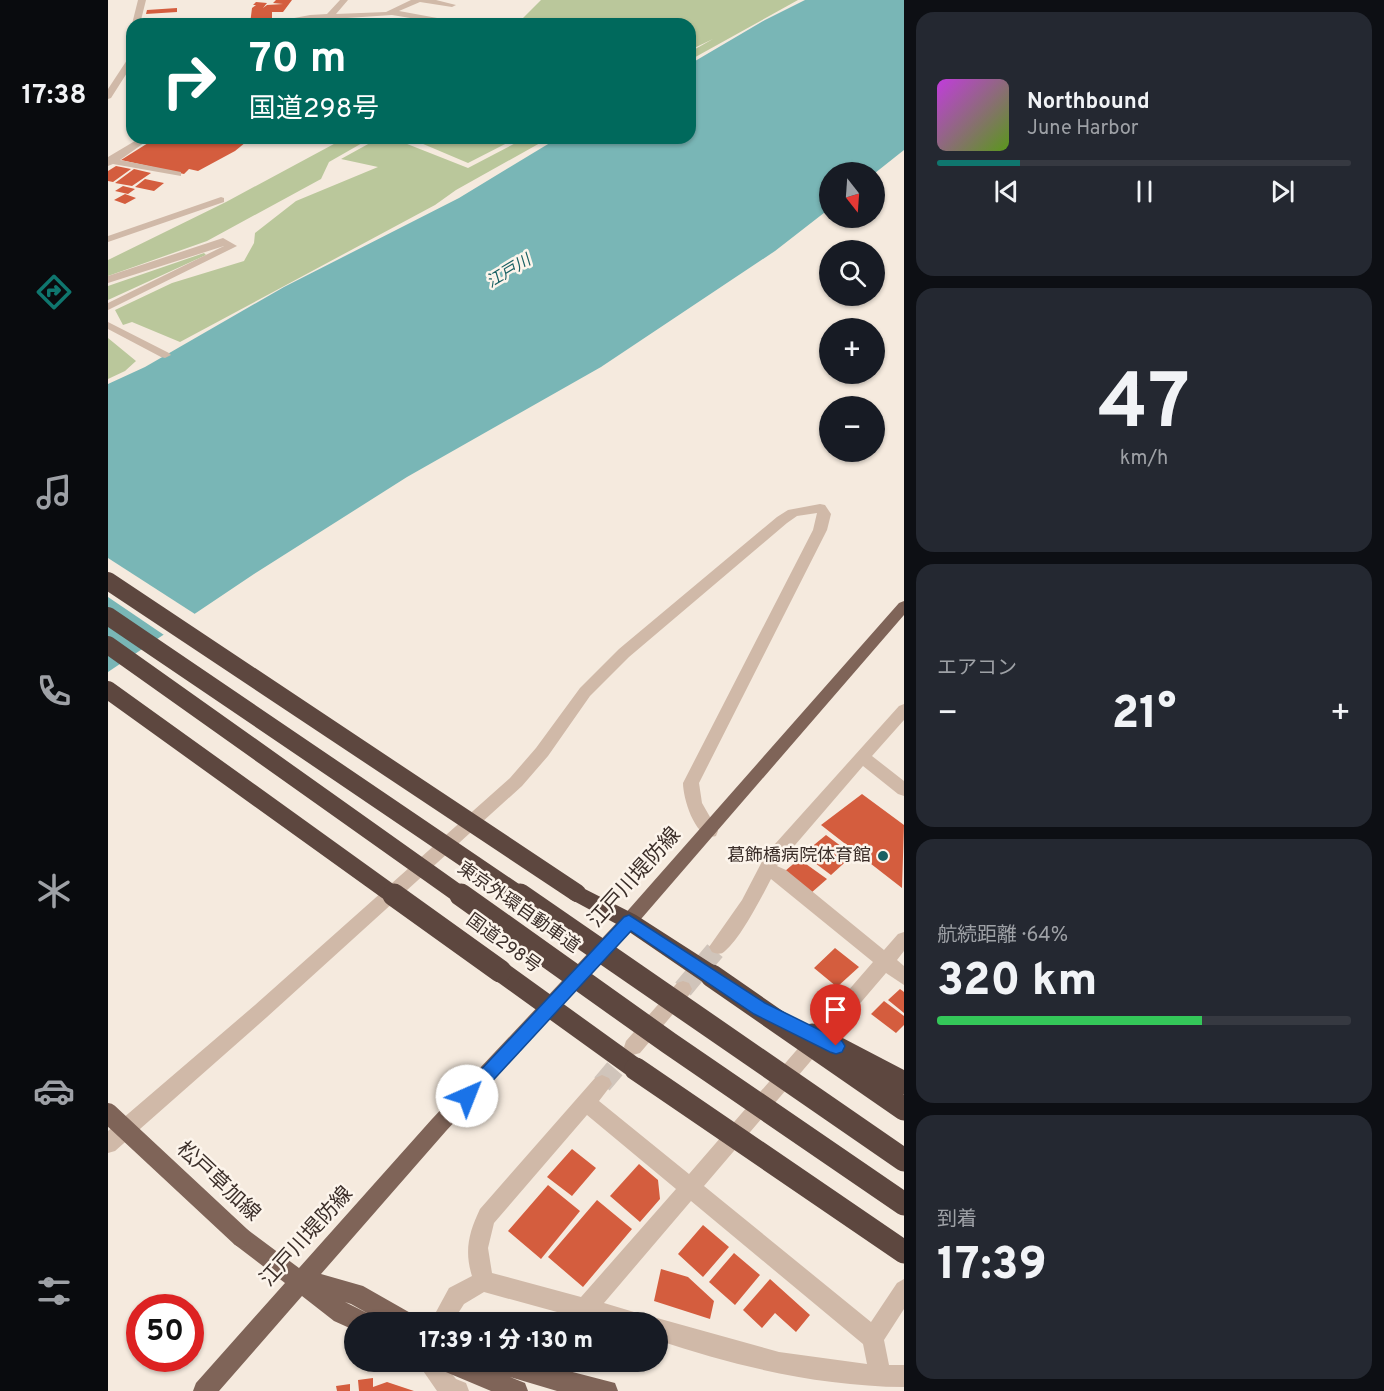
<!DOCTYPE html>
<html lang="ja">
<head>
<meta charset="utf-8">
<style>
  :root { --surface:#171b24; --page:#242831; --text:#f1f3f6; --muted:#9ea1a6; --line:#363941; --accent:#0f766e }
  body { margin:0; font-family:Overpass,"Noto Sans JP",sans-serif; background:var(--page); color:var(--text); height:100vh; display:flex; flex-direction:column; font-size:22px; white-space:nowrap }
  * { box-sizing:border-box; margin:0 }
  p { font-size:20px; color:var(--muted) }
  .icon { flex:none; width:33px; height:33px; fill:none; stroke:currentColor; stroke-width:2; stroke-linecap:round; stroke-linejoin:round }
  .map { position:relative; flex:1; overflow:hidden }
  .sheet { display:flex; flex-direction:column; gap:12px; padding:12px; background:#0d0f14; width:480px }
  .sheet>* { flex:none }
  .banner { position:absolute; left:18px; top:18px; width:570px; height:126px; border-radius:18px; box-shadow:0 2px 4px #0004; background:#00695c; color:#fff; overflow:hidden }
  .needle { width:39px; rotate:163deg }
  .controls { position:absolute; left:711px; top:162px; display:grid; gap:12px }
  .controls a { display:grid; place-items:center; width:66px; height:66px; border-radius:50%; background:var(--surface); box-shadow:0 2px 4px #0004; font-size:30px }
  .speed { position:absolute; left:18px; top:1294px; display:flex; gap:12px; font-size:30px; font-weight:700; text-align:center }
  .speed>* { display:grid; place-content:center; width:78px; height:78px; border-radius:50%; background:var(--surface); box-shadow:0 2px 4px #0004; line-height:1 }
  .speed .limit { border:9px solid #d22; background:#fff; color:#111 }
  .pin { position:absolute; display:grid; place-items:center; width:51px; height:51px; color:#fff; margin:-62px -26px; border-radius:50% 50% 50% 0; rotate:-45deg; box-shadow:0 0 6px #0007 }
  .pin .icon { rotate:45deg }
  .me { position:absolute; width:66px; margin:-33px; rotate:44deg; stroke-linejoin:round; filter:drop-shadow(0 0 4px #0008) }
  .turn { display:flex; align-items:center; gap:21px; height:126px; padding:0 24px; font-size:27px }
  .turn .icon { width:78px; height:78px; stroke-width:2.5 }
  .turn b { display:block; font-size:42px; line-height:51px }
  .big { font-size:45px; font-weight:800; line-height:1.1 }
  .sheet .card { flex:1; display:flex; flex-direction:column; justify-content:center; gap:9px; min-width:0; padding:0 21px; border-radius:18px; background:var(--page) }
  .sheet .dial { align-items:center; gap:0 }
  .dial b { font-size:78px; line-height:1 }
  .song { display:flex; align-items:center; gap:18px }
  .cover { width:72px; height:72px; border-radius:9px; background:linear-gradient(135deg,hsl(290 70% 55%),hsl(90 70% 35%)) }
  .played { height:6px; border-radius:3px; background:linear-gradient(90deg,var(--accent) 20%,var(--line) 20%) }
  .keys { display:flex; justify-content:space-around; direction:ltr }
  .heat { display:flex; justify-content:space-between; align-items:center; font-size:33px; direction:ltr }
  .charge { height:9px; border-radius:4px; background:linear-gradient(90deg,#34c759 64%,var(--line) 0) }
  .trip { position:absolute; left:236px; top:1312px; width:324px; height:60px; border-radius:30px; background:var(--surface); box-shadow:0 2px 4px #0004; font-weight:800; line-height:60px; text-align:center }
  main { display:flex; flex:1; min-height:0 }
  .menu { display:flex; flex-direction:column; width:108px; justify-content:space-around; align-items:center; background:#090b0e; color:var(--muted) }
  .menu .icon { width:42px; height:42px }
  .menu .on { color:var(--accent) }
  .menu b { font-size:27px; color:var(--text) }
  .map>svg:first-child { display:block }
  .green { fill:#bac79b }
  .water { fill:#79b6b6 }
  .pier { fill:#f5eade }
  .building { fill:#d45d3e }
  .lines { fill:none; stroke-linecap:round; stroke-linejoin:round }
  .minor-tunnel { stroke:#d0c4ba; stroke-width:20; stroke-dasharray:20 10; stroke-linecap:butt }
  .minor { fill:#d0b9a8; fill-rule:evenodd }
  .major { fill:#7f6458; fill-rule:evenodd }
  .highway { fill:#5d473f; fill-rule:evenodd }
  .major-bridge { stroke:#7f6458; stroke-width:20 }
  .highway-bridge-far1 { stroke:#5d473f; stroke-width:18 }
  .highway-bridge { stroke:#5d473f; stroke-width:23 }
  .route { fill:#1a73e8; stroke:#114b97; stroke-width:1.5 }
  .poi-dot { fill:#196063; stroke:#fcf4eb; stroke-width:2 }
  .labels { text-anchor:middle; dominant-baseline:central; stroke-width:5; stroke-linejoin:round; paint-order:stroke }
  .far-water-label { font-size:16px; font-style:italic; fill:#196063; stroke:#fcf4eb }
  .poi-label { font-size:18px; fill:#3b2e29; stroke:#fcf4eb; text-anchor:end }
  .street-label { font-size:18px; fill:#3b2e29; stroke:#fcf4eb }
  .near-street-label { font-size:21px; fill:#3b2e29; stroke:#fcf4eb }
</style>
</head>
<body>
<main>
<nav class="menu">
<b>17:38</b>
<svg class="icon on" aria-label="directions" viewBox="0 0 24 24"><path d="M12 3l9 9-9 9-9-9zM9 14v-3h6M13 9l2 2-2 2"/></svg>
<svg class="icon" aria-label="music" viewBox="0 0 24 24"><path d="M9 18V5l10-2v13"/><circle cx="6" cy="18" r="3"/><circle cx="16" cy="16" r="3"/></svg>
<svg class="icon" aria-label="phone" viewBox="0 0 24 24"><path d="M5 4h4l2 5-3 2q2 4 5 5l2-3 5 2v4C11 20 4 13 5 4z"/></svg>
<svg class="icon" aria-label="climate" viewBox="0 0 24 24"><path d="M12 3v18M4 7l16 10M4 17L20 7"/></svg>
<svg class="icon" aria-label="car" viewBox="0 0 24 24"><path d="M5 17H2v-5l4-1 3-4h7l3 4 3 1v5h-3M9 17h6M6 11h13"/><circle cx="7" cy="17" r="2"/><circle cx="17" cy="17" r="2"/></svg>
<svg class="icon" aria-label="filters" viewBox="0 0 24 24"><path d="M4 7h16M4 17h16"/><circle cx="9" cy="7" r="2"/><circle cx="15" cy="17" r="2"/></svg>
</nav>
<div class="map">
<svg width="796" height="1391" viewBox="0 0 796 1391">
  <rect width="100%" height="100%" fill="#f5eade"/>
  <path class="green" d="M433 0H690L582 60V52L605 39 582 50V24H409Z
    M237 138H263L221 162 213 179 99 241 0 276V260L118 202Z
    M271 138H284L360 168 417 138H441L348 190 327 205 72 342 24 322 15 325 7 310 64 283 136 261 146 243 147 233 188 201 270 167 233 159Z
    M301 138H409L360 163Z
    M96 253 98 255 0 300V286Z
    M0 338 28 361 17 371 0 379Z"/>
  <path class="water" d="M697 0H796V150L767 173 722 172 721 209 667 251 493 367 299 477 146 574 0 672V384L37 367 176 287 351 198 450 138H582V64L657 20Z"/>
  <path class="pier" d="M0 558 90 616 59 637 0 597Z"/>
  <path class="building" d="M168 0H184L175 12H164V20L142 24 144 8 148 5H145L148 2 159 3 155 8 159 5 175 4 165 3Z
    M69 8V12L38 14 39 10Z
    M48 138H86L82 140 95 143 102 138H143L127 151 90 171 81 169 76 174 13 160Z
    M8 166 23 169 5 182 0 181V171Z
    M26 169 43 173 24 186 7 183Z
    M37 179 56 183 46 191 27 187Z
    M15 186 27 189 20 194 7 191Z
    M17 194 28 198 17 204 6 200Z
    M754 794 796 825 794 888 713 825Z
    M718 835 745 855 723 875 695 854Z
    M691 859 719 879 703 893 676 872Z
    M727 948 751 967 729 987 706 968Z
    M792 989 796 992V1013L780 1000Z
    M776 1001 796 1016V1025L788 1033 763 1014Z
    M464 1149 488 1168 464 1196 439 1177Z
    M531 1164 550 1180 552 1199 532 1222 502 1196Z
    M440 1185 472 1211 433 1259 400 1231Z
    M489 1200 524 1229 475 1287 440 1257Z
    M595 1225 621 1247 595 1277 570 1254Z
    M626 1253 652 1275 627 1305 601 1282Z
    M553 1269 580 1277 606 1301 602 1319 546 1301Z
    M662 1279 702 1315 688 1332 667 1313 654 1328 635 1310Z
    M265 1378V1387L279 1382 306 1391H251L250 1380Z
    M242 1384V1391H229L228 1386Z"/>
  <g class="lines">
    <path class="minor-tunnel" d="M575 989 610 947
      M494 1084 521 1052"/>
    <path class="minor" d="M30 0H38L32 24H24Z
      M232 0H240L228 14 278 12 303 0H328L348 5 344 7 312 2 291 11 340 20 339 24 284 15 224 19 218 22 215 19 155 24 202 15 219 14Z
      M24 56V65L3 98 0 99V89L21 57Z
      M32 138H43L12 160 73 172V176L5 164 0 166V157Z
      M113 197 116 198V202L0 242V236Z
      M115 238 129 246 0 310V303L116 246 0 283V276Z
      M0 322 61 353 63 355 57 358 53 357 0 329Z
      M712 504 717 505 723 514 719 530 591 783 594 803 610 831 608 836C588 842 575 799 575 783L705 530 709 513 689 516 679 523 521 657 482 696 440 756 414 786 159 1017 7 1151 0 1153V1131L147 1005 402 778 428 748 472 688 511 649 669 517 680 510Z
      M796 704V720L764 756 796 781V796L790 794 755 766 669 866 678 870 776 950 790 934 796 932V951L789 960 796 966V985L778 973 596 1186 763 1322 789 1283 796 1279V1309L776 1340 781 1365H796V1387C711 1386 630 1367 549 1340V1323H541L549 1318 671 1352 759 1364 755 1344 583 1201 496 1303 536 1315 539 1323H489L376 1292 356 1304 344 1323H322L341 1288 364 1276C356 1251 361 1232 372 1209L487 1078 494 1075 501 1078 504 1084 491 1101 581 1174 765 962 663 879C653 898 633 938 617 951 613 955 609 954 604 952L601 947 634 900 658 854 791 706ZM479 1115 568 1189 473 1297 384 1273 380 1248 386 1223Z
      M575 981 581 983 584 989 581 995 532 1053 525 1055 518 1053 516 1047 518 1041 569 983Z
      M309 1362H334L348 1379 358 1383 361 1391H329Z"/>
    <path class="major" d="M796 601V615L527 926 338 1131 213 1274 255 1286 306 1315 309 1323H277L243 1304 237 1302 263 1315 266 1323H246V1330L226 1321 194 1296 111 1391H85L88 1383 177 1283 126 1244 123 1237 126 1230 133 1227 140 1230 191 1268 324 1119 515 916 791 603Z
      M330 1362H367L380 1368 378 1362H426L507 1383 510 1391H449L402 1377 417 1383 420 1391H383L333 1370Z"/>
    <path class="highway" d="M469 885 528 915 612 969 615 976 612 983 604 985 596 983 514 927 462 899 459 893 462 887Z
      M392 962 400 964 536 1062 539 1069 536 1076 528 1079 520 1076 384 978 381 971 384 964Z"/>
    <path class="major-bridge" d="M0 1113 133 1237"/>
    <path class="highway-bridge-far1" d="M0 581 469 893
      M0 616 414 897
      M0 645 355 897
      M0 690 288 897"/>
    <path class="highway-bridge" d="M286 895 392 971
      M353 895 561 1043 796 1204
      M412 895 796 1160
      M604 976 796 1109
      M704 1035 796 1083
      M528 1069 796 1252"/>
  </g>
  <path class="route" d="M521 915 657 1003 734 1041 737 1046 734 1052 728 1054 722 1052 646 1014 523 931 365 1102 359 1104 353 1102 350 1096 353 1091 516 917Z"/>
  <circle class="poi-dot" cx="775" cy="856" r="6"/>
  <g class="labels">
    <g class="far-water-label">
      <text transform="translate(401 272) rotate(-31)">江戸川</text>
    </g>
    <g class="poi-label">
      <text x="763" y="856">葛飾橋病院体育館</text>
    </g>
    <g class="street-label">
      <text transform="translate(410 908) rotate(35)">東京外環自動車道</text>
      <text transform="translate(395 944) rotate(36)">国道298号</text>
    </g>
    <g class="near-street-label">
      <text transform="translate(527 878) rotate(-48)">江戸川堤防線</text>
      <text transform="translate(110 1182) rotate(43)">松戸草加線</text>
      <text transform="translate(199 1237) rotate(-48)">江戸川堤防線</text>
    </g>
  </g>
</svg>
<div class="controls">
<a><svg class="needle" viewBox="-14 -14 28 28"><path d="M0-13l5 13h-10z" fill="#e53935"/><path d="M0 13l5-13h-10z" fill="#9ea1a6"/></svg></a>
<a><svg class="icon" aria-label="search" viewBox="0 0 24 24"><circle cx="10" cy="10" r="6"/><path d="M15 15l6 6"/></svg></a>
<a>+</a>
<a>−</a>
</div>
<div class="speed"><div class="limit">50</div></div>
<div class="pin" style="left:728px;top:1046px;background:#d93025"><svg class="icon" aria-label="arrive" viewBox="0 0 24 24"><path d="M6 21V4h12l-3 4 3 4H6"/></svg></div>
<svg class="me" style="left:359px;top:1096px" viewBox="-20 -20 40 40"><circle r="19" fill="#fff"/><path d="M0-13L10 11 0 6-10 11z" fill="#1a73e8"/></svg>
<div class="trip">17:39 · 1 分 · 130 m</div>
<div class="banner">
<div class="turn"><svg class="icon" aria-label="right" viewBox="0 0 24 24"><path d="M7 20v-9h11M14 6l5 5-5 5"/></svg><div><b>70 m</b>国道298号</div></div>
</div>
</div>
<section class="sheet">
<div class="card">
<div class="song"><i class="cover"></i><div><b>Northbound</b><p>June Harbor</p></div></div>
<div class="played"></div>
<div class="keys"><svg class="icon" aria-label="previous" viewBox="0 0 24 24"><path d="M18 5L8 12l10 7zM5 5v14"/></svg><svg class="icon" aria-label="pause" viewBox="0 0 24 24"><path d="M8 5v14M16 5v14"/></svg><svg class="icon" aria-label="next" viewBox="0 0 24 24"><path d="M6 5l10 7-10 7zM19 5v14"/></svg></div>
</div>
<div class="card dial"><b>47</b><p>km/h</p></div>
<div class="card"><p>エアコン</p>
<div class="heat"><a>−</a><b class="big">21°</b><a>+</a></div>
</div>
<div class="card"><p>航続距離 · 64%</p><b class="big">320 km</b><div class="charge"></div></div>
<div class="card"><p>到着</p><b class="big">17:39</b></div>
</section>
</main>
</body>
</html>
